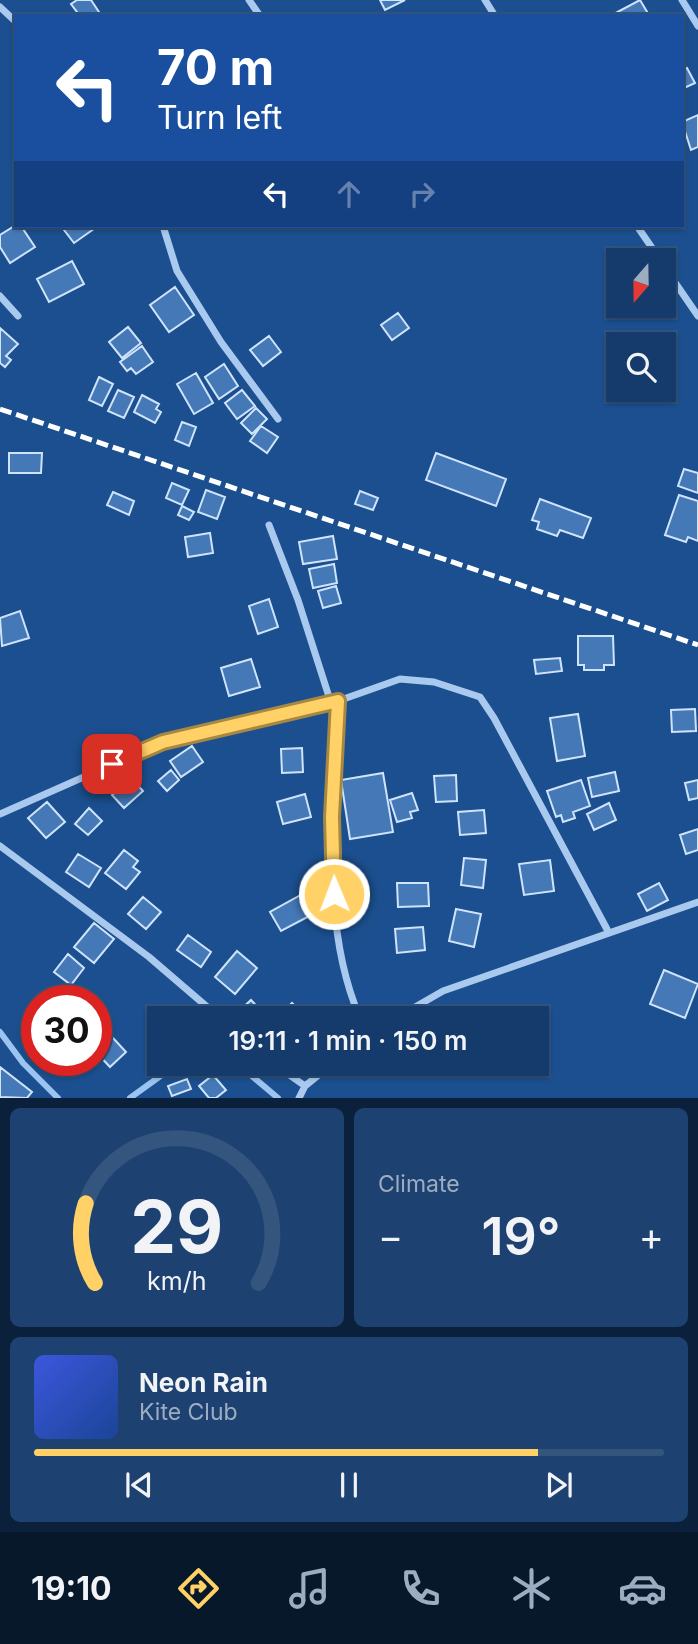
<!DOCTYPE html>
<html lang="en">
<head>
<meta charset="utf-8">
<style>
  :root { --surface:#143b6b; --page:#1d4271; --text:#f1f3f6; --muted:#9dadc1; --line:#33557e; --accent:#ffd166 }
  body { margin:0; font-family:Inter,sans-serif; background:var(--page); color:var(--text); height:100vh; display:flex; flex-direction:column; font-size:26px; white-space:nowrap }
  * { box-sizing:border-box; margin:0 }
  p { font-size:23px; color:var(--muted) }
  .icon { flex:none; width:38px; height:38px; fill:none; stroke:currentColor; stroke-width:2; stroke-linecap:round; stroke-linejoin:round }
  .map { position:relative; height:1098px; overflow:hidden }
  .sheet { display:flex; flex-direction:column; gap:10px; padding:10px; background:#0b203b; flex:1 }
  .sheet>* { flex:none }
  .hud { position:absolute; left:14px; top:14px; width:670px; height:214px; border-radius:0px; box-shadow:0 2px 5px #0004,0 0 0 2px var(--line); background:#1a4fa0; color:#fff; overflow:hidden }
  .needle { width:46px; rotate:200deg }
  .tools { position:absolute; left:606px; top:248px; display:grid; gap:14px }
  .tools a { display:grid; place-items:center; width:70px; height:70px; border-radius:0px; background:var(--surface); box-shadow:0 2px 5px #0004,0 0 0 2px var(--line); font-size:35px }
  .speed { position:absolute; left:21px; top:985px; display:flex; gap:14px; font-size:35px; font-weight:700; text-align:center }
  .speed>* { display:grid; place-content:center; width:91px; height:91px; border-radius:50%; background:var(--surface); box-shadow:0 2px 5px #0004,0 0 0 2px var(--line); line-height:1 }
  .speed .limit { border:10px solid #d22; background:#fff; color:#111 }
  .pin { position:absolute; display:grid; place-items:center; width:60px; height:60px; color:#fff; margin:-30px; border-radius:14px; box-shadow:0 4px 10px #0006 }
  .me { position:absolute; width:77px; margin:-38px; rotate:359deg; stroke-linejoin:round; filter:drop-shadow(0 0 5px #0008) }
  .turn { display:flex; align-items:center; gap:24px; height:147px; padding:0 28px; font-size:32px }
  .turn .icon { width:91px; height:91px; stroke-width:2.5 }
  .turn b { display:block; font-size:49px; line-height:60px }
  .lanes { display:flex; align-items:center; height:66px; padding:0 28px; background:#0003; justify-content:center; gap:35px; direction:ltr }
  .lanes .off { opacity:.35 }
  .big { font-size:52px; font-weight:600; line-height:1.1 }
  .sheet .card { flex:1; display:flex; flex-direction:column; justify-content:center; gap:10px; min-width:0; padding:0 24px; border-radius:10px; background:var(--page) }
  .sheet .dial { align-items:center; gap:0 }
  .dial svg { height:182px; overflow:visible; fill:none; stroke:var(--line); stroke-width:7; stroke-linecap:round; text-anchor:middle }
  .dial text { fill:var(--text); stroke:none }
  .song { display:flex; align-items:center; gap:21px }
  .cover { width:84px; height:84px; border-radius:10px; background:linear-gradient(135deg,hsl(230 70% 55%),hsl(220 70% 35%)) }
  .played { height:7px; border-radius:4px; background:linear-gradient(90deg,var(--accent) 80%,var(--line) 80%) }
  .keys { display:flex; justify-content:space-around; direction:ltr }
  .heat { display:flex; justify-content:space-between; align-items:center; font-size:38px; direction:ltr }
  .sheet .tiles { flex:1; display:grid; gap:10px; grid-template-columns:1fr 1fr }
  .card:last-child { grid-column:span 2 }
  .trip { position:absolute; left:147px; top:1006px; width:402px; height:70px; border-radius:0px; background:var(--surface); box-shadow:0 2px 5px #0004,0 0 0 2px var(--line); font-weight:600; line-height:70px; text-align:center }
  .tab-bar { display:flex; height:112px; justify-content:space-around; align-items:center; background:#08182b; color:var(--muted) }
  .tab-bar .icon { width:49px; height:49px }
  .tab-bar .on { color:var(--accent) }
  .tab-bar b { font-size:32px; color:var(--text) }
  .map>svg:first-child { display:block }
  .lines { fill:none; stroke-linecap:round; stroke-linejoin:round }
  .stream { stroke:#9cc4f0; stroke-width:6 }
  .building { fill:#4478b7; stroke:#cfe3fa; stroke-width:2 }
  .minor { stroke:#a9c9ee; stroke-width:7 }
  .rail { stroke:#fff; stroke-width:5; stroke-dasharray:12 5; stroke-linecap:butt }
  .route-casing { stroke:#a68842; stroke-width:18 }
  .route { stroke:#ffd166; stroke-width:12 }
</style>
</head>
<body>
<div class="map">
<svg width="698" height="1098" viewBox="0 0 698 1098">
  <rect width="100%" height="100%" fill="#1b4f8f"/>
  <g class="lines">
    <path class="stream" d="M0 1032 23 1063 58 1098
      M226 1064 240 1066 278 1098
      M130 1098 166 1072 204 1064"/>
  </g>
  <path class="building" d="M77 0H91L99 12 94 16H80L71 4Z
    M380 0H405L385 10Z
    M640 0 649 15 610 16Z
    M687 68 695 83 682 89V70Z
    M698 115V147L691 150 682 122Z
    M16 225 21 226 35 247 10 263 0 247V235Z
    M61 226H98L74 243Z
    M72 261 84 284 49 302 37 279Z
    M175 287 194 315 169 332 150 305Z
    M398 313 409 328 392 340 381 325Z
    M128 327 141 343 122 358 109 342Z
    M0 328 18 344 6 356 11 360 5 367 0 363Z
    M269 336 281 352 263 366 250 350Z
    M142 346 153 362 136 374 131 368 127 371 120 362Z
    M224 364 238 386 219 399 205 377Z
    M196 373 213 403 194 414 177 384Z
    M99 377 113 384 102 406 89 400Z
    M118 390 134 397 124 418 108 411Z
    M242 390 255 406 237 419 225 403Z
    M142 395 159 404 156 409 161 412 155 423 134 412Z
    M256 408 267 419 252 434 241 423Z
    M182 422 196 427 189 446 175 440Z
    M261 426 278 437 267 453 250 441Z
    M9 453H42L41 473H9Z
    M436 453 506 479 496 506 426 480Z
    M684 469 698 473V493L678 486Z
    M172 483 189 490 182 505 166 498Z
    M206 490 225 497 217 519 198 512Z
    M360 491 378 498 373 510 355 504Z
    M113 492 134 501 129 515 107 505Z
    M679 495 698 501V541L688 537 686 542 665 535Z
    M540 499 591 518 583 538 560 530 557 536 537 529 539 522 532 520Z
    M182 506 194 512 189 520 178 515Z
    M210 533 213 553 188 557 185 537Z
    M333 536 337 559 303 564 299 542Z
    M334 564 337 583 313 588 309 569Z
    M336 586 341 603 323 608 318 591Z
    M269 599 278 627 258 634 249 606Z
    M20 611 29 638 2 646 0 618Z
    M578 636H613L614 665H604V670H584V665H578Z
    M560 658 562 671 536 674 534 660Z
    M251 659 260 687 229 696 221 668Z
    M695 709 696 731 672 732 671 710Z
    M578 714 585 756 557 761 550 718Z
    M192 746 203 762 181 777 170 761Z
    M302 748 303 772 282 773 281 749Z
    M171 770 179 780 167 791 158 781Z
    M615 772 619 791 592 797 588 778Z
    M383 773 393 832 350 839 341 780Z
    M456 775 457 801 436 802 434 776Z
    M131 778 143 791 124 808 112 795Z
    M581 780 590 806 573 812 575 818 563 822 561 815 556 817 547 791Z
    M698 780V798L689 800 685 783Z
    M412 793 418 810 410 812 412 818 397 822 390 800Z
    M305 794 311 817 283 824 277 802Z
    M47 802 65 822 46 838 28 818Z
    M609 803 616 820 594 830 587 814Z
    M89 808 102 821 88 835 75 824Z
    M484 810 486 833 460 835 458 812Z
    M698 829V850L686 854 680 835Z
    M124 850 138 861 133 867 140 872 126 889 105 873Z
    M78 854 101 868 89 887 66 872Z
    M464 858 486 860 483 888 461 885Z
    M550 860 554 891 524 895 519 864Z
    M397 883H428L429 906 398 907Z
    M659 883 668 900 647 911 638 894Z
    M306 892 317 912 281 931 270 912Z
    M143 897 161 912 146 929 128 914Z
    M456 909 481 914 474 947 449 941Z
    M94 923 114 939 94 963 74 947Z
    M423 927 425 950 397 953 395 929Z
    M188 935 211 952 201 967 177 950Z
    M237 951 257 968 235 994 215 977Z
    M68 954 84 968 71 985 54 972Z
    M664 970 698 984 685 1018 650 1004Z
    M251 1000 268 1018H239L235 1015Z
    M292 1003 308 1018H277Z
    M101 1025 126 1052 110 1067 96 1052V1030Z
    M0 1067 32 1092 27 1098 0 1097Z
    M213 1075 226 1090 216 1098H209L199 1086Z
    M187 1079 191 1089 172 1096 168 1086Z"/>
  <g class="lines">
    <path class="minor" d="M249 0 260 16
      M485 0 495 16
      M682 0 698 26
      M0 7 16 22
      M163 226 177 271 221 342 278 419
      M637 226 661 261
      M663 265 698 316
      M0 296 18 316
      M269 525 298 600 331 703
      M338 701C338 807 317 918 360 1018
      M0 814 163 742 338 701 400 679 434 682 480 697 494 718 609 933
      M0 846 149 957 220 1018
      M396 1018 443 991 698 902
      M274 1064 305 1086
      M299 1098 305 1086 332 1064"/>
    <path class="rail" d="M0 409 698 645"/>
  </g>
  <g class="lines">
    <defs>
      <path id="route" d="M112 764 163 742 338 701 332 817 334 894"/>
    </defs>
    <use href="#route" class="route-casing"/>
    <use href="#route" class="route"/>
  </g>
</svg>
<div class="tools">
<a><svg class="needle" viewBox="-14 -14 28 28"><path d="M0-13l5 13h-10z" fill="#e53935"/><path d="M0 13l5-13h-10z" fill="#9dadc1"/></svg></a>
<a><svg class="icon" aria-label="search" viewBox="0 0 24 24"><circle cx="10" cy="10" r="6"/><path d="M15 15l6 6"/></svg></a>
</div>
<div class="speed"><div class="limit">30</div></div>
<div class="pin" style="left:112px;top:764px;background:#d93025"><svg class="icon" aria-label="arrive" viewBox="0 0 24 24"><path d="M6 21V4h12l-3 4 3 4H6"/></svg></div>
<svg class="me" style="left:334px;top:894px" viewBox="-20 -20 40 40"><circle r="17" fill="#ffd166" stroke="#fff" stroke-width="3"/><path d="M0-11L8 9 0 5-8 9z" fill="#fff"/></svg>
<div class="trip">19:11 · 1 min · 150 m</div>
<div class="hud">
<div class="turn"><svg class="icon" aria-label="left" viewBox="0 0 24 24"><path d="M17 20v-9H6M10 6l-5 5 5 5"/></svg><div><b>70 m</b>Turn left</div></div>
<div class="lanes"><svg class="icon" aria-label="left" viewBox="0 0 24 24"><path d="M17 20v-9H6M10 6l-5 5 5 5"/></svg><svg class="icon off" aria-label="ahead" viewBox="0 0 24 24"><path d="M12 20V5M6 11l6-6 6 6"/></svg><svg class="icon off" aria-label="right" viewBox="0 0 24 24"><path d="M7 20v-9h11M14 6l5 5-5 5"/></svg></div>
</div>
</div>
<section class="sheet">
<div class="tiles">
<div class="card dial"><svg viewBox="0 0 100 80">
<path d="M14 69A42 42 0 1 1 86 69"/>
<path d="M14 69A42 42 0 0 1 10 34" stroke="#ffd166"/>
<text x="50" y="56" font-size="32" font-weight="700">29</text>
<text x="50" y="72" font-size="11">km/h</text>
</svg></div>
<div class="card"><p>Climate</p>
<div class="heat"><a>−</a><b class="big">19°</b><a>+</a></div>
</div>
<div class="card">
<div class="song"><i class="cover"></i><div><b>Neon Rain</b><p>Kite Club</p></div></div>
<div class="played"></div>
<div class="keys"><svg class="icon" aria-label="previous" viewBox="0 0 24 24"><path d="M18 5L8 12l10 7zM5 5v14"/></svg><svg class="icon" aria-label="pause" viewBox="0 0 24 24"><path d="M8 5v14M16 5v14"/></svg><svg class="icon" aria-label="next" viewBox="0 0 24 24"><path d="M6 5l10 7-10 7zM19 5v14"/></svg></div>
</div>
</div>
</section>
<nav class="tab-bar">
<b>19:10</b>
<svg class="icon on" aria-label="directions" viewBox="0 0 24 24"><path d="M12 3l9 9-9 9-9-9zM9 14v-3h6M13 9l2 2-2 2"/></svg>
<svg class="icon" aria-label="music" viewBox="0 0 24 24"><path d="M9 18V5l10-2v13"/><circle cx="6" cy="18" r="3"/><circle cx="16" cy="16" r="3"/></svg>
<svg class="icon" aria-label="phone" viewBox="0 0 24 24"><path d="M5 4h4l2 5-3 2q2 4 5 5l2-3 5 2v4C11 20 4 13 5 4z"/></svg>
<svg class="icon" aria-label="climate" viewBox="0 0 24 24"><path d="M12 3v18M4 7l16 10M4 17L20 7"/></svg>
<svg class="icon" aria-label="car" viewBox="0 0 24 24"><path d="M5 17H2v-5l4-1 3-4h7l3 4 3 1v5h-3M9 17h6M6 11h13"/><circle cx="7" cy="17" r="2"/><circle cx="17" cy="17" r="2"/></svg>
</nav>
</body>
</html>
